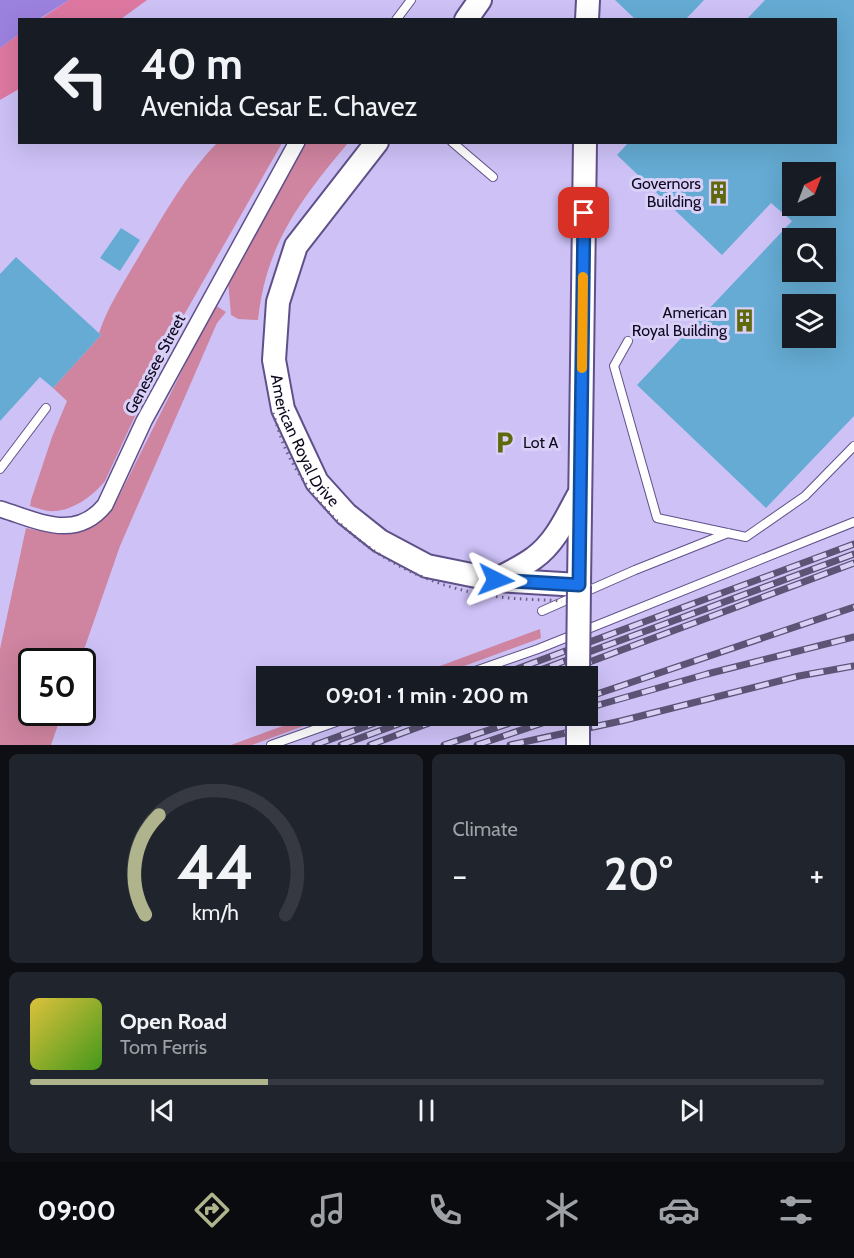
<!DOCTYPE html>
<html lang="en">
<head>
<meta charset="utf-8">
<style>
  :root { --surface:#171b24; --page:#20242c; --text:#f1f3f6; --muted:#9ea1a6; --line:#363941; --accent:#afb48c }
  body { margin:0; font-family:Cabin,sans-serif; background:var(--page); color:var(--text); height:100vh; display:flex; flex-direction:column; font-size:22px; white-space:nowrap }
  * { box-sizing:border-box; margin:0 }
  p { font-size:20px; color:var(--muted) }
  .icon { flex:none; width:33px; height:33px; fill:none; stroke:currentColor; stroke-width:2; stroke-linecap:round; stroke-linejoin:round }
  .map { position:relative; height:745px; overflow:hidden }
  .sheet { display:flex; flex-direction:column; gap:9px; padding:9px; background:#0d0f14; flex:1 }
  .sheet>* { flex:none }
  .guide { position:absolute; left:18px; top:18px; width:819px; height:126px; border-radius:0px; box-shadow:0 6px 24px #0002; background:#171b24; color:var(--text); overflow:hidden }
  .needle { width:39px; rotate:42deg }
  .fabs { position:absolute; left:782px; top:162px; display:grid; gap:12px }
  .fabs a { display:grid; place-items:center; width:54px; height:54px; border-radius:0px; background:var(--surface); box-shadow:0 6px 24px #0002; font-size:30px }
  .speed { position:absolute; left:18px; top:648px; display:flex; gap:12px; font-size:30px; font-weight:700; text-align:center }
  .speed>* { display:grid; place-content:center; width:78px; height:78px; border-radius:50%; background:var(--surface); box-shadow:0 6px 24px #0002; line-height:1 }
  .speed .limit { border:3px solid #111; border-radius:9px; background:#fff; color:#111 }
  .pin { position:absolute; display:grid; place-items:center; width:51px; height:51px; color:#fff; margin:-26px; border-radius:12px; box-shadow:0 3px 9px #0006 }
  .me { position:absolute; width:66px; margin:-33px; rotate:93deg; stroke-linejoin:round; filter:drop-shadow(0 0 4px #0008) }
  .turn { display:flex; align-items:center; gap:21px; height:126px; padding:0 24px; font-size:27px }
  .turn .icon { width:78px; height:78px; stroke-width:2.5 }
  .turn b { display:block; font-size:42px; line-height:51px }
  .big { font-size:45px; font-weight:700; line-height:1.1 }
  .sheet .card { flex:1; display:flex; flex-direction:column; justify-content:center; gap:9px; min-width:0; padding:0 21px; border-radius:9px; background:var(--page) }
  .sheet .dial { align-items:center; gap:0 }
  .dial svg { height:156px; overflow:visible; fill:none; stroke:var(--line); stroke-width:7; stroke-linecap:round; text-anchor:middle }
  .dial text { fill:var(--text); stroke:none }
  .song { display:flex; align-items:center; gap:18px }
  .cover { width:72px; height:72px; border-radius:9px; background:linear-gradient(135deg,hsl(50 70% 55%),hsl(100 70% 35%)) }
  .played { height:6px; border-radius:3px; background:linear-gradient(90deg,var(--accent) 30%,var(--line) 30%) }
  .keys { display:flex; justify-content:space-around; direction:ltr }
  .heat { display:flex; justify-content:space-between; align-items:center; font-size:33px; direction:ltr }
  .sheet .tiles { flex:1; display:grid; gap:9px; grid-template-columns:1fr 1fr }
  .card:last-child { grid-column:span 2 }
  .trip { position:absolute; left:256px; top:666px; width:342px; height:60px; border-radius:0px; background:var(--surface); box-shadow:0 6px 24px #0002; font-weight:700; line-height:60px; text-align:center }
  .tab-bar { display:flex; height:96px; justify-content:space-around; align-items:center; background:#090b0e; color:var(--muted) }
  .tab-bar .icon { width:42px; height:42px }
  .tab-bar .active { color:var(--accent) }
  .tab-bar b { font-size:27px; color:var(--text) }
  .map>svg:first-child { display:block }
  .green { fill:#cf84a0 }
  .forest { fill:#de78a1 }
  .water { fill:#9c82df }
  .building { fill:#65abd3; fill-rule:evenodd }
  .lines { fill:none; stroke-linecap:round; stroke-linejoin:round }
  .lane-casing { stroke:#605089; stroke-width:10 }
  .street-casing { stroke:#605089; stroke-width:18 }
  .secondary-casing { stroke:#605089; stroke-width:26 }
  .lane { stroke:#fff; stroke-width:8 }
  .street { stroke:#fff; stroke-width:15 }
  .secondary { stroke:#fff; stroke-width:22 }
  .rail-casing { stroke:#5c5375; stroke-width:7 }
  .rail { stroke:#d9d0f8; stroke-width:4.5; stroke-dasharray:14; stroke-linecap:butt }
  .secondary-bridge-casing { stroke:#605089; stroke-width:26; stroke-linecap:butt }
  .path-bridge { stroke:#685e83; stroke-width:3; stroke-dasharray:1.5 4.5; stroke-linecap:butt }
  .secondary-bridge { stroke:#fff; stroke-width:22 }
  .route-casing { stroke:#114b97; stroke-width:15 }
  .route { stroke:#1a73e8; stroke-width:10 }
  .slow { stroke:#f59e0b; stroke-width:10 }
  .labels { text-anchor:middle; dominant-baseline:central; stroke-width:6; stroke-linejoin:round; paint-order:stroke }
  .poi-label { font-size:16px; fill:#0f081e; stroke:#d9d0f8; text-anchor:end }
  .street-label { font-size:16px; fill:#0f081e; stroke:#d9d0f8 }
</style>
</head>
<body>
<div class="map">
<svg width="854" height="745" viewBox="0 0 854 745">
  <rect width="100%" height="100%" fill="#cdc1f6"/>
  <path class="green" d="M217 143H282L172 336 105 481C94 495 74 510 55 511 47 512 38 508 30 506L31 500 52 437 67 401 53 388 101 335 99 333C108 306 124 282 138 258 162 218 184 177 217 143Z
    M305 143H348C301 199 266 244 258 320L238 319 231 315 228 281 246 244Z
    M215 305 226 312 217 323 120 546 80 661 32 662V712L62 713 51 745H0V649L26 528C70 538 86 536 116 502Z
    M540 629 541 638 437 676H413Z
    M310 716H331L252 745H231Z"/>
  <path class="forest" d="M69 0H147L121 19 39 20Z
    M19 34V89L0 100V48Z"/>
  <path class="water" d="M0 0H69L39 19 20 20 19 34 0 48Z"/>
  <path class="building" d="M615 0H704L685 20H636Z
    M765 0H854V416L766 508 637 385 792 221 771 203 722 255 617 155 629 142H836V20H746ZM792 172H825V206H792ZM792 238H825V272H792ZM792 304H825V338H792Z
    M121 228 140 240 120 271 100 258Z
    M16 257 101 335 53 388 40 377 0 421V274Z"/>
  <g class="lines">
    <defs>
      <path id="lane" d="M396 20 411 0
        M452 142 493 177
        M628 341 614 366 657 518 746 537 805 496 854 446
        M0 469 46 408
        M542 611 635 570 728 533
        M461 676 538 649 854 522
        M271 745 353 716"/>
      <path id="street" d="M0 509C37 520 75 542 105 505L144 421 297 142"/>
      <g id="secondary">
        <path d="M466 20 480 0"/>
        <path d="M587 20 588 0"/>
        <path id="s1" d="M377 142 296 246 278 302 274 360 283 409 295 435 317 482 346 514 380 541 427 566 496 580 579 585 585 142"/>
        <path d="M496 580C508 573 522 567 534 558 555 543 566 518 578 496"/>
      </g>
    </defs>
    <use href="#lane" class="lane-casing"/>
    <use href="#street" class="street-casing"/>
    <use href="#secondary" class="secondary-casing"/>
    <use href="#lane" class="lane"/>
    <use href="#street" class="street"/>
    <use href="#secondary" class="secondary"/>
    <defs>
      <path id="rail" d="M498 676 854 544
        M524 676 854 554
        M552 676 854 563
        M588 697 854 607
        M588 708 707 674 854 637
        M315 745 394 716
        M341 745 420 716
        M370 745 448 716
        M444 745 531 716
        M477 745 563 716
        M510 745 621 721 799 676 854 666"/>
    </defs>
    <use href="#rail" class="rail-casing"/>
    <use href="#rail" class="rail"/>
    <defs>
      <path id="secondary-bridge" d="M578 676 579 585
        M578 745V716"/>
    </defs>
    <use href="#secondary-bridge" class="secondary-bridge-casing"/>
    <path class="path-bridge" d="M273 413C277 424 280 437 285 448 323 529 404 584 493 596 516 600 539 599 562 601"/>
    <use href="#secondary-bridge" class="secondary-bridge"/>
  </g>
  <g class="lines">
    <defs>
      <path id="route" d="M496 580 579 585 584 213"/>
    </defs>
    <use href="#route" class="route-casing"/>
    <use href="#route" class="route"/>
    <path class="slow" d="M582 368 583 277"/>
  </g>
  <defs>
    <symbol id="building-bare" viewBox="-9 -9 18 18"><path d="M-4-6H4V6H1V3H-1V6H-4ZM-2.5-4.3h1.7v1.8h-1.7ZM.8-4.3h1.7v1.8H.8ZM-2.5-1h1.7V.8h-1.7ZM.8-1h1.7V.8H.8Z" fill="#5f680b" stroke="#d9d0f8" stroke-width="2.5" paint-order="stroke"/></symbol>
    <symbol id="parking-bare" viewBox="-9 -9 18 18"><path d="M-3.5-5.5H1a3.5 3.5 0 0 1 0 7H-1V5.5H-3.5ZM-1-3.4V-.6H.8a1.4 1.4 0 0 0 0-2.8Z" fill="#5f680b" stroke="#d9d0f8" stroke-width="2.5" paint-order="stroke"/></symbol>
  </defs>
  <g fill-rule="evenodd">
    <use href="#building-bare" x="702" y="176" width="33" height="33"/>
    <use href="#building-bare" x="728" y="304" width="33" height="33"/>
    <use href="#parking-bare" x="488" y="426" width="33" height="33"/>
  </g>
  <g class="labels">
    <g class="poi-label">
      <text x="701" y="183">Governors<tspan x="701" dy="18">Building</tspan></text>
      <text x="727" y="312">American<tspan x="727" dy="18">Royal Building</tspan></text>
      <text x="523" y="442" text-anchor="start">Lot A</text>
    </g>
    <g class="street-label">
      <text transform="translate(155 364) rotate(-62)">Genessee Street</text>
      <text stroke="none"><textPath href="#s1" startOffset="336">American Royal Drive</textPath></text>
    </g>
  </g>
</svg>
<div class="fabs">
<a><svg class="needle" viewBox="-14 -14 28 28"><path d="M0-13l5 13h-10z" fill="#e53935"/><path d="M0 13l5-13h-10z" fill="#9ea1a6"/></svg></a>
<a><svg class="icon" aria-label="search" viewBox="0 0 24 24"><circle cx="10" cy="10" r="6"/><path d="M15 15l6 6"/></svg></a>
<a><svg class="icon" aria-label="layers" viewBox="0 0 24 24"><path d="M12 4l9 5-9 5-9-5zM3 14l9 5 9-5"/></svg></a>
</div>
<div class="speed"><div class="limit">50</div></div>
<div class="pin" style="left:584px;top:213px;background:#d93025"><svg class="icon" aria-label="arrive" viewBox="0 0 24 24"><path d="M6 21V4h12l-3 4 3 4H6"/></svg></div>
<svg class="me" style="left:496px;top:580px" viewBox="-20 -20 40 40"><path d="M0-17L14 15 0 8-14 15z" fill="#1a73e8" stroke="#fff" stroke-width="4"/></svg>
<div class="trip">09:01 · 1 min · 200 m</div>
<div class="guide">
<div class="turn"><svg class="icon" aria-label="left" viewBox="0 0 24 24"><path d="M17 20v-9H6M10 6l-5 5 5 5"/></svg><div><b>40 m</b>Avenida Cesar E. Chavez</div></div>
</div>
</div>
<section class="sheet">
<div class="tiles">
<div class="card dial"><svg viewBox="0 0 100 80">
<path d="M14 69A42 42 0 1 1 86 69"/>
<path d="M14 69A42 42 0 0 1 21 18" stroke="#afb48c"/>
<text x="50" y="56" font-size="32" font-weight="700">44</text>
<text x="50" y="72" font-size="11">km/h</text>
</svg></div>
<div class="card"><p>Climate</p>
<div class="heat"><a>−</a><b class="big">20°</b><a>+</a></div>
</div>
<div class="card">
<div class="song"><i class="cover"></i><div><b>Open Road</b><p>Tom Ferris</p></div></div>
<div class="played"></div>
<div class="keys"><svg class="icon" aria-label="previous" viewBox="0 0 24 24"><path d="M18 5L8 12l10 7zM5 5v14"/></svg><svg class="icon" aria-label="pause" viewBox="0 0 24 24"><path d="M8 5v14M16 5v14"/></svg><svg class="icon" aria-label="next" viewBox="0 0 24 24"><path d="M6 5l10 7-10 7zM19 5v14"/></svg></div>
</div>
</div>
</section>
<nav class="tab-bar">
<b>09:00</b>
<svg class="icon active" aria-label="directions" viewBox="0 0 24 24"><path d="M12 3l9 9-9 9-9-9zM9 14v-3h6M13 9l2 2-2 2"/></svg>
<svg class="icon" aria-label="music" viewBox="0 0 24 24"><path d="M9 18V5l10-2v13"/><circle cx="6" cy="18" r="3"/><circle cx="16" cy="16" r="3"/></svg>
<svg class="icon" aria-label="phone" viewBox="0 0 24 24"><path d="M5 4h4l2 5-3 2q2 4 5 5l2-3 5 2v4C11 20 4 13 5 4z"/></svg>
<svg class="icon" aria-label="climate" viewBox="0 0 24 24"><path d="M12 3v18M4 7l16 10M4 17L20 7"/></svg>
<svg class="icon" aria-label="car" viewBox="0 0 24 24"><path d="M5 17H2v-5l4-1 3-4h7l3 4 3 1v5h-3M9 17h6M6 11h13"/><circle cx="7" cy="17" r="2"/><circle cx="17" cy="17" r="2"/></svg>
<svg class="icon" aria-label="filters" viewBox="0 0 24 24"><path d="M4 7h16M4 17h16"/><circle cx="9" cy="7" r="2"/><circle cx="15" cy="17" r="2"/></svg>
</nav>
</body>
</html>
